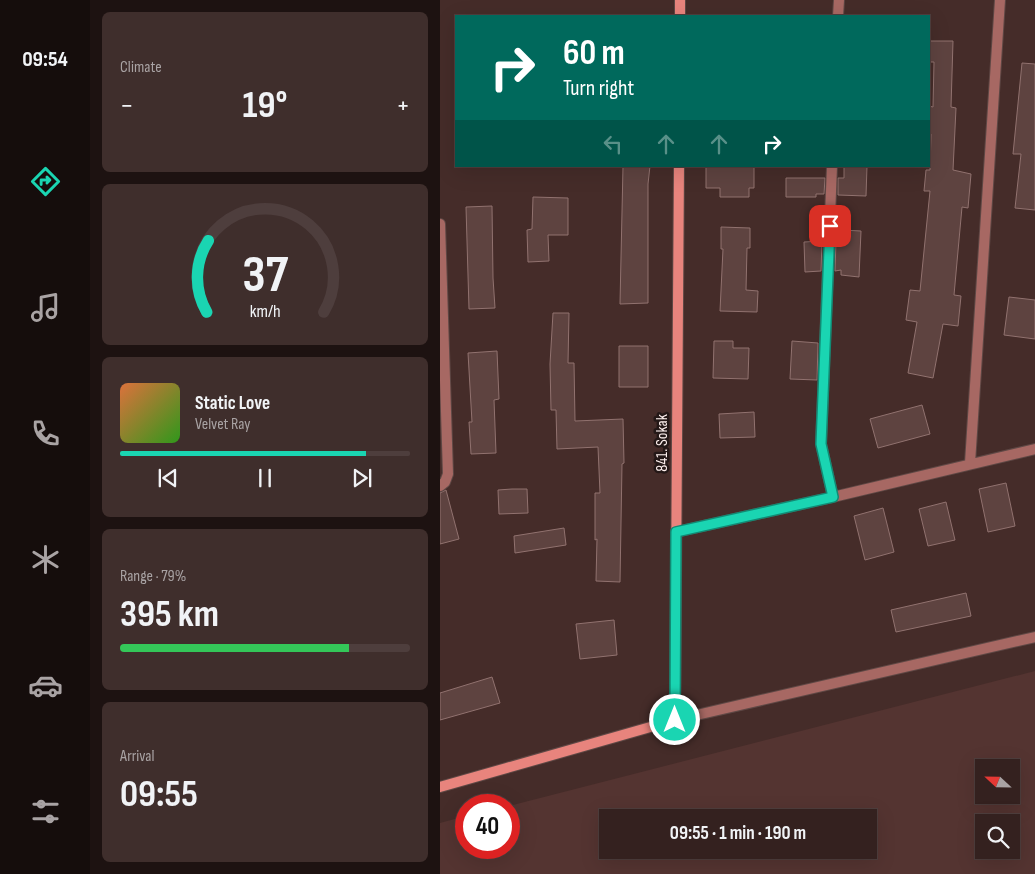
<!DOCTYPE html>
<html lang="en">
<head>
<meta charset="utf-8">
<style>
  :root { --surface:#34211f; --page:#3f2e2c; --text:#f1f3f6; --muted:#a9a3a4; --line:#4e3e3d; --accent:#1ad5b2 }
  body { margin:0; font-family:"Sofia Sans Condensed",sans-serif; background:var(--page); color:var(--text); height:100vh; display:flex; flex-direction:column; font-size:19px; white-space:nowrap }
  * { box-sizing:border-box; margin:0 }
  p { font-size:16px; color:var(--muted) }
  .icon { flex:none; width:28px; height:28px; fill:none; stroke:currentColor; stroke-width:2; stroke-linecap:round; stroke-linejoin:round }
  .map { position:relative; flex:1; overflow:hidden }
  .sheet { display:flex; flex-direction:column; gap:12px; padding:12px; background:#1d1211; width:350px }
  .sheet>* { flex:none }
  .guide { position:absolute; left:15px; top:15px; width:475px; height:152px; border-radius:0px; box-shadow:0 5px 20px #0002,0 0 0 1px var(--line); background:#00695c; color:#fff; overflow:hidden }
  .needle { width:32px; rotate:292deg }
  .buttons { position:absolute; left:535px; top:759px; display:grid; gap:10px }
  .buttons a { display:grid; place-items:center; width:45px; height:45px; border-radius:0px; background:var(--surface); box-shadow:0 5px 20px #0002,0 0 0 1px var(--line); font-size:25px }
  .speed { position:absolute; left:15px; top:794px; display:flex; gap:10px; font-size:25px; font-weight:700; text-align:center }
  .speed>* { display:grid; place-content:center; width:65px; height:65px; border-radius:50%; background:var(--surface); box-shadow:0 5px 20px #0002,0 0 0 1px var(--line); line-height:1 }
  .speed .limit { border:8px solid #d22; background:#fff; color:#111 }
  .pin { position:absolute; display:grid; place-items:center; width:42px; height:42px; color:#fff; margin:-21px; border-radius:10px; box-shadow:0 2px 8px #0006 }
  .me { position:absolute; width:55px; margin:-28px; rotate:0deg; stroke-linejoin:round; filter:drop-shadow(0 0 4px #0008) }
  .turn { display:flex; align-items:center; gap:18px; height:105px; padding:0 25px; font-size:22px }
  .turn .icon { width:65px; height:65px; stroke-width:2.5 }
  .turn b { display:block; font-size:35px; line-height:42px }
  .lanes { display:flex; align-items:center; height:48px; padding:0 25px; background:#0003; justify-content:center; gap:25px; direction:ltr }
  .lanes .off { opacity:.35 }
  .big { font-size:38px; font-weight:700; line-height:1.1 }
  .sheet .tile { flex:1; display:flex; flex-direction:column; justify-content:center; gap:8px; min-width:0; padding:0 18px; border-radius:8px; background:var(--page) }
  .sheet .dial { align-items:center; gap:0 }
  .dial svg { height:130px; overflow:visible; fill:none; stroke:var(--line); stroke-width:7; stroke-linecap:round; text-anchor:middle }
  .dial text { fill:var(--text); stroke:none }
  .song { display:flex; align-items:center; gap:15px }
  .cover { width:60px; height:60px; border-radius:8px; background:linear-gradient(135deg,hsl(20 70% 55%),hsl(110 70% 35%)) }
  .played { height:5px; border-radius:2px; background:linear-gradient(90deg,var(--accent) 85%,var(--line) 85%) }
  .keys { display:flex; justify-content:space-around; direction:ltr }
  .heat { display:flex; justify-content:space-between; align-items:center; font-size:28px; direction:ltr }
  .charge { height:8px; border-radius:4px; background:linear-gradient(90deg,#34c759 79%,var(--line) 0) }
  .trip { position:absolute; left:159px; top:809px; width:278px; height:50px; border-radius:0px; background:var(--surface); box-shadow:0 5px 20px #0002,0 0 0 1px var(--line); font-weight:700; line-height:50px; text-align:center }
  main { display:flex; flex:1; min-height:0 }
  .dock { display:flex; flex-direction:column; width:90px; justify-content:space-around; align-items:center; background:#150d0c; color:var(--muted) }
  .dock .icon { width:35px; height:35px }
  .dock .selected { color:var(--accent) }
  .dock b { font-size:22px; color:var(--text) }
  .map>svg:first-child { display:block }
  .built { fill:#543431; fill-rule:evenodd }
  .building { fill:#5e4340; stroke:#91726f }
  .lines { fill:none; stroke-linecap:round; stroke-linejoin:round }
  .street-casing { stroke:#5f4845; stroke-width:12 }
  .secondary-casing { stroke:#5f4845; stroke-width:12 }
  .street { stroke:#a76863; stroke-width:10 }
  .secondary { stroke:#e8847d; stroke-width:10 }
  .route-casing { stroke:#118a74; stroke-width:12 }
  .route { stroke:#1ad5b2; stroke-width:9 }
  .labels { text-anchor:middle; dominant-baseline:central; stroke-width:5; stroke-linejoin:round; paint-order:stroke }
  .street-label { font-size:16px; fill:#fff1ef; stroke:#241817 }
</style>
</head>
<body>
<main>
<nav class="dock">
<b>09:54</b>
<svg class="icon selected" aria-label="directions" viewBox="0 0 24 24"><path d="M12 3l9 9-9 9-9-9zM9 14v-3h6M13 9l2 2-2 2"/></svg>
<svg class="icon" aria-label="music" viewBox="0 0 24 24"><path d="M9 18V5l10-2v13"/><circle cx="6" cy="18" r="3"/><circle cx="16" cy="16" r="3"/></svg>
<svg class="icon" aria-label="phone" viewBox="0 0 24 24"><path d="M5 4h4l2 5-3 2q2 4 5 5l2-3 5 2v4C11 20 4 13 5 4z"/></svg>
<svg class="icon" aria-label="climate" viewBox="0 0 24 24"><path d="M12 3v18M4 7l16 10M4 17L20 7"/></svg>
<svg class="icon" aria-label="car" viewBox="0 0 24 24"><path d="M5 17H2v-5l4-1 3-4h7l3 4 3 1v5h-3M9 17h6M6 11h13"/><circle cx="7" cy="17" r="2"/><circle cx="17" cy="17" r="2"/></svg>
<svg class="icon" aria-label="filters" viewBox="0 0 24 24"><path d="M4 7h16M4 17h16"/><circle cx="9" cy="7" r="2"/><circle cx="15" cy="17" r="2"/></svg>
</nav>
<section class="sheet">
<div class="tile"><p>Climate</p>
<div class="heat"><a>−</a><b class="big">19°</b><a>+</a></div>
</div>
<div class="tile dial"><svg viewBox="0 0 100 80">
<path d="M14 69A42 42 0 1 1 86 69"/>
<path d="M14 69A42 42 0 0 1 15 25" stroke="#1ad5b2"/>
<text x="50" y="56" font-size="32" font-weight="700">37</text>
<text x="50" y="72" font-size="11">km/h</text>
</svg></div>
<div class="tile">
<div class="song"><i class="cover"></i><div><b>Static Love</b><p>Velvet Ray</p></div></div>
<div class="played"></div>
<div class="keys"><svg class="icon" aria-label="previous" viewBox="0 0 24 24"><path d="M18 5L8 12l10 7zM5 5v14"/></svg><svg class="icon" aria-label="pause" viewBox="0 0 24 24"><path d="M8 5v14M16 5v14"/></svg><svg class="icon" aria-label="next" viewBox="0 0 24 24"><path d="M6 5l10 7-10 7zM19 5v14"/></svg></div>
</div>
<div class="tile"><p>Range · 79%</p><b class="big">395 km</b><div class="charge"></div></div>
<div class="tile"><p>Arrival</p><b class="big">09:55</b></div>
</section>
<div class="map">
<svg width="595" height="874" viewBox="0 0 595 874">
  <rect width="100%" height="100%" fill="#452c29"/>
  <path class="built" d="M595 671V874H0V823L26 816V848H69V806ZM544 768H571V795H544ZM168 818H428V850H168ZM544 822H571V850H544Z"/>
  <path class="building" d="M489 41H513L511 107 516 108 513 170 531 174 528 208 522 207 514 295 521 296 518 326 503 324 493 378 468 373 477 322 466 320 470 290 480 291 490 191H484L486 170H490L491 134H489V106L493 107 494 62H489Z
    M582 63 595 64V210L575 208 581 154H573Z
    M183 166H210L208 184V303L180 304Z
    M266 166H314V188H309V197H280V188H266Z
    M404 166H427L426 196 398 195V178H404Z
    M346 178H385L384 194H376V197H346Z
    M93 197 128 198V235H108L109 261 88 262 87 230 92 229Z
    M52 206 53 278 55 308 29 309 26 207Z
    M281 227 310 228V248H307L306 290 318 291 317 312 280 311 283 249H281Z
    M402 230 421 231 419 277 401 275V270L395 271 396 241H402Z
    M382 241 381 271 365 272 364 242Z
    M569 297 595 300V339L564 335Z
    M113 313H129L128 363H134L135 421 183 419 184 463 182 464 180 582 156 581 157 539 155 540V493H160L158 447 117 449 116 410H111L110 364Z
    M274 341H293V348H309L308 379 273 378Z
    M352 341 378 343 377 380 350 379Z
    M179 346H208V387H179Z
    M57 351 59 399 54 400 56 453 31 454 29 422H32L28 353Z
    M482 405 490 434 438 448 430 419Z
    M314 412 315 437 280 438 279 414Z
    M566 483 575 526 548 532 539 489Z
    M72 489H87L88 513 59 514 58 490Z
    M6 490 19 539 0 544V493Z
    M506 502 515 540 488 546 479 509Z
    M443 508 454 552 425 560 414 516Z
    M124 528 126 545 75 553 74 536Z
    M526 593 531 616 456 632 451 610Z
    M174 620 177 655 140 659 136 624Z
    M52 677 60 703 0 720V693Z"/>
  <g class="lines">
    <defs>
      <path id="street" d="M398 16 399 0
        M392 166 381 444 393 497
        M0 224 8 474 5 482 0 486
        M530 463 560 0
        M236 532 393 497 595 449
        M235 720 595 637"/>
      <path id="secondary" d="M240 16V0
        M0 787 235 720 239 166"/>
    </defs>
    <use href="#street" class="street-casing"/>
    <use href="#secondary" class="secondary-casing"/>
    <use href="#street" class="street"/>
    <use href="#secondary" class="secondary"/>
  </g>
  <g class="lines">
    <defs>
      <path id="route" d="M235 720 236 532 393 497 381 444 390 226"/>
    </defs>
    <use href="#route" class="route-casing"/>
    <use href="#route" class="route"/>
  </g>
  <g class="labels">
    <g class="street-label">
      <text transform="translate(222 443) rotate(-90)">841. Sokak</text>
    </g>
  </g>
</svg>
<div class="buttons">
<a><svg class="needle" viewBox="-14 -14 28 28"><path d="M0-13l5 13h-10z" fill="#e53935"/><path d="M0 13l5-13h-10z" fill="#a9a3a4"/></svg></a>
<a><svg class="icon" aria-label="search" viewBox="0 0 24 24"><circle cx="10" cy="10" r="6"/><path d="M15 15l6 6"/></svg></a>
</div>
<div class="speed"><div class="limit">40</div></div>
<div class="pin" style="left:390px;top:226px;background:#d93025"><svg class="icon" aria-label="arrive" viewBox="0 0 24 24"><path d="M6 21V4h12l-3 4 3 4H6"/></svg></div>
<svg class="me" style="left:235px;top:720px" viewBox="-20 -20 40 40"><circle r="17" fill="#1ad5b2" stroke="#fff" stroke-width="3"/><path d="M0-11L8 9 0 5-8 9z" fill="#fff"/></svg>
<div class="trip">09:55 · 1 min · 190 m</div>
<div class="guide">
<div class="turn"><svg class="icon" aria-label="right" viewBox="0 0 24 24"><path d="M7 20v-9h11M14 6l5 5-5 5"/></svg><div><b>60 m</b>Turn right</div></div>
<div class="lanes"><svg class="icon off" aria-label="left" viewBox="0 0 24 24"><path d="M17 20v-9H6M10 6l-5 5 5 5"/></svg><svg class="icon off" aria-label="ahead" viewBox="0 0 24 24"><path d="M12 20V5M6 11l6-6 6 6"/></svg><svg class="icon off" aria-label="ahead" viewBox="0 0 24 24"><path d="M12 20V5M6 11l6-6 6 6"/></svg><svg class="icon" aria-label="right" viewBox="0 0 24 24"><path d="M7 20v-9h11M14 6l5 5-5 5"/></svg></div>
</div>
</div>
</main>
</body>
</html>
